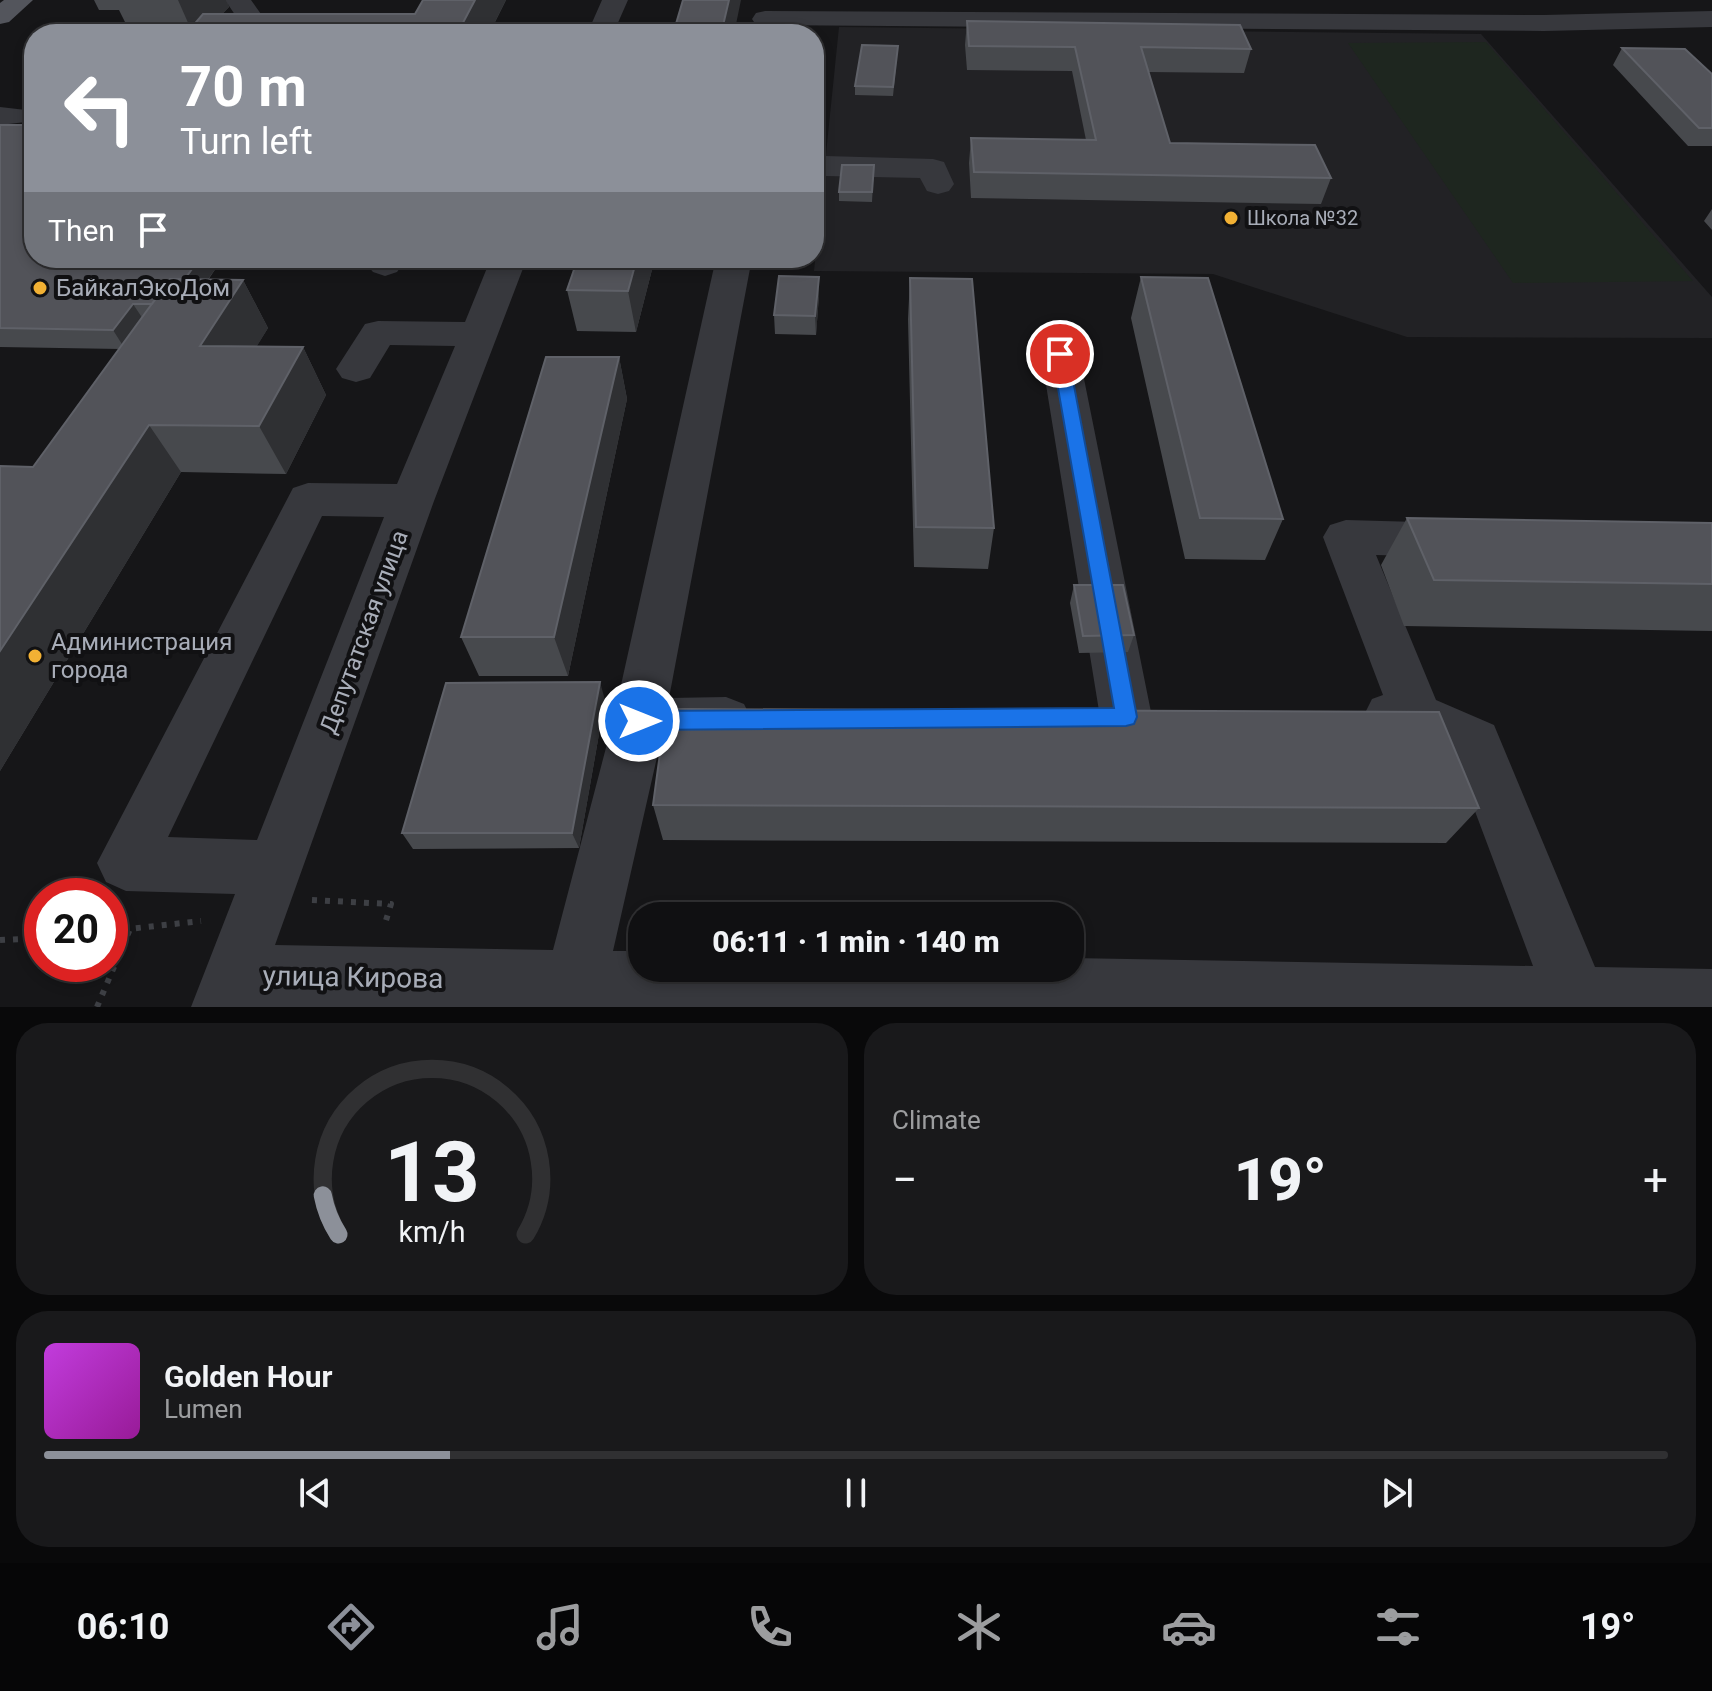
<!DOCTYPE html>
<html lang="en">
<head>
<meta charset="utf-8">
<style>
  :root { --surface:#101012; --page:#19191b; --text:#f1f3f6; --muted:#9c9d9f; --line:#303032; --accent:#8c9099 }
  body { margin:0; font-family:Roboto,sans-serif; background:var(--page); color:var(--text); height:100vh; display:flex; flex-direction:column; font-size:30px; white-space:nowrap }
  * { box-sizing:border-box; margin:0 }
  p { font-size:26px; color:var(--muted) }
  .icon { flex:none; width:44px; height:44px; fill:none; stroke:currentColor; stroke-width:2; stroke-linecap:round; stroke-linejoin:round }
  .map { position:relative; height:1007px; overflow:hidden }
  .panel { display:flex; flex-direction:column; gap:16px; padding:16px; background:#09090a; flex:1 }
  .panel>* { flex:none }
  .hud { position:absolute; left:24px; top:24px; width:800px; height:244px; border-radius:32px; box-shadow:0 4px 12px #0003,0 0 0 2px var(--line); background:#8c9099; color:#fff; overflow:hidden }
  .speed { position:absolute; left:24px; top:878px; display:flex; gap:16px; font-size:40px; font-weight:700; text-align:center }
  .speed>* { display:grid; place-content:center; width:104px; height:104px; border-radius:50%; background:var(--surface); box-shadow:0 4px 12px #0003,0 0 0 2px var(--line); line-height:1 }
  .speed .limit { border:12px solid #d22; background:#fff; color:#111 }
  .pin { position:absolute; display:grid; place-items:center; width:68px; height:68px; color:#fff; margin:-34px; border:4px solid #fff; border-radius:50%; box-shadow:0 2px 8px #0007 }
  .me { position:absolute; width:88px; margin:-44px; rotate:90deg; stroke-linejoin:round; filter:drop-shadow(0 0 6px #0008) }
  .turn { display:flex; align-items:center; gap:28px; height:168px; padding:0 24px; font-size:36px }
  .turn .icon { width:104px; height:104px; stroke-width:2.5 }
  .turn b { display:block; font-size:56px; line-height:68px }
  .then { display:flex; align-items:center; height:76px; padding:0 24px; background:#0003; gap:16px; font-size:30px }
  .big { font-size:60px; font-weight:800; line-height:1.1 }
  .panel .tile { flex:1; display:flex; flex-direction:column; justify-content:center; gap:12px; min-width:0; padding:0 28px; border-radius:32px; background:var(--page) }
  .panel .dial { align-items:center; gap:0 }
  .dial svg { height:208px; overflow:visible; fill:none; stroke:var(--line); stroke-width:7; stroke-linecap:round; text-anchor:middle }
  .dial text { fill:var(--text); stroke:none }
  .song { display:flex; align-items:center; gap:24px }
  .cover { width:96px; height:96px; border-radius:12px; background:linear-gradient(135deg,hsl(290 70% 55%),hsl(300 70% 35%)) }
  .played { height:8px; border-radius:4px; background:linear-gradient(90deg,var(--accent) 25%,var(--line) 25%) }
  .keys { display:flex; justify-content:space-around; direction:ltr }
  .heat { display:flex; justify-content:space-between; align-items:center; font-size:44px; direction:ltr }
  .panel .tiles { flex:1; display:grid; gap:16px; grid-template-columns:1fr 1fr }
  .tile:last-child { grid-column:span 2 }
  .trip { position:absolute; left:628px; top:902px; width:456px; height:80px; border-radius:32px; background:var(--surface); box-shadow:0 4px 12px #0003,0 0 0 2px var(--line); font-weight:800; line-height:80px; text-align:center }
  .tabs { display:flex; height:128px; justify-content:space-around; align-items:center; background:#060607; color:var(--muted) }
  .tabs .icon { width:56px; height:56px }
  .tabs .on { color:var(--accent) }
  .tabs b { font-size:36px; color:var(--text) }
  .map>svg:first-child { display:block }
  .built { fill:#222225 }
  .green { fill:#1e261f }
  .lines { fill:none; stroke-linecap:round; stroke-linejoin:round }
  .path { stroke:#3d3f44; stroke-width:6; stroke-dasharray:5 8; stroke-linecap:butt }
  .minor { fill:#37383d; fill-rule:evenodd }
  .major { fill:#53555c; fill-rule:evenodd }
  .wall { fill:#47494d }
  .shaded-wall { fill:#2f3033 }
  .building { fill:#525359; stroke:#5f6168; stroke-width:2 }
  .route { fill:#1a73e8; stroke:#114b97; stroke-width:2 }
  .poi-dot { fill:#f2b134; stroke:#111113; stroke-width:3 }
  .labels { text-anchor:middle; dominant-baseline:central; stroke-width:8; stroke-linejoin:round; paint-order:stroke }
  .far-poi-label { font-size:20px; fill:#a8adb8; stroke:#111113; text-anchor:start }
  .poi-label { font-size:24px; fill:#a8adb8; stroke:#111113; text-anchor:start }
  .street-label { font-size:24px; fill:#a8adb8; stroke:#111113 }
  .near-street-label { font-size:28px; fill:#a8adb8; stroke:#111113 }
</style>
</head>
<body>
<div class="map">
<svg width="1712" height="1007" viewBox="0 0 1712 1007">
  <rect width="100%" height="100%" fill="#161618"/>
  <path class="built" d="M839 27 1481 34 1712 297V338L1407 337 1213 274 814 271Z"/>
  <path class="green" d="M1486 42 1693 281 1513 283 1348 43Z"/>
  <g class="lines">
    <path class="path" d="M312 900 391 904 384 927
      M110 931 201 921
      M0 940 42 938
      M97 1007 130 929"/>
    <path class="minor" d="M225 0H251L266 21 306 23 310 29 307 34H248Z
      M602 0H628L613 34H587Z
      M765 11 1544 15 1712 11V27L1544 31 756 25 752 19 756 13Z
      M0 107 26 110 30 116 26 122 0 125Z
      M825 156 933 159 944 162 954 184 949 191 938 194 927 191 920 178 826 176 814 179V159Z
      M371 258H407L397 272 385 276 373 272 367 265Z
      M491 258H527L434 501 275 945 553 950 613 721 716 258H752L669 698 726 697 744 704 752 720 744 736 726 743 660 744 613 951H642V968H1070V958L1533 966 1455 758 1412 738H1390L1372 731 1364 715 1372 699 1383 695 1323 537 1330 525 1346 520 1454 523 1470 528 1477 540 1470 552 1454 557 1376 555 1436 700 1494 725 1595 967 1712 969V1007H191L235 894 126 891 106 882 97 863 293 488 308 483 397 484 455 346 390 345 370 378 356 382 342 378 336 369 365 324 378 321 465 322ZM322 516 384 517 257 840 168 837Z
      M1060 341 1074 345 1079 354 1152 717 1144 733 1126 740 1108 733 1100 717 1041 354 1046 345Z"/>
    <path class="major" d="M4 0H33L9 22 0 24V3Z"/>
  </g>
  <path class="wall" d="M94 0H226L229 7 222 14H415L506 0 489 34H131L119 10H99Z
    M967 21 1251 49 1244 73 1148 72 1170 143 1331 178 1321 204 971 198 969 163 971 138 1086 140 1072 71 967 70 965 45Z
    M898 46 893 96 855 95V86Z
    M1622 48 1712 74V146H1688L1613 65Z
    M0 125 34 258H223L208 280H243L268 328 256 347H303L326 395 286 474 181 472 0 771V466L33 467 120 349 0 347Z
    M874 165 872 202 839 201V192Z
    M1712 209V230L1704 221Z
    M578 258H655L636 332 577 331 567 290Z
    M819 277V295L816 335 775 334 774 315Z
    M1141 277 1283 519 1265 560 1185 559 1131 318Z
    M910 278 994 528 988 569 914 567 908 319Z
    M619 357 627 399 568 676H479L461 637Z
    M1407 518 1712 523V631L1404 626 1381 565Z
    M1074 585 1134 635 1128 652 1079 653 1070 603Z
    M605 700 579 848 413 849 402 833Z
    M653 805 1479 808 1446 843 663 840Z"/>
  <path class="shaded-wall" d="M178 0H226L229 7 204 34H193Z
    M475 0H506L489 34H457Z
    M729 0H741L734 34H721Z
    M200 258H223L177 323 166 304Z
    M637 258H655L636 332 628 291Z
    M819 277V295L816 335 815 316Z
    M243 280 268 328 228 394 200 346Z
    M133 304 145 322 125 349 113 330Z
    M303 347 326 395 286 474 259 426Z
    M619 357 627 399 568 676 554 637Z
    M149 425 181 472 0 771V651Z
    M600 682 605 700 579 848 572 833Z"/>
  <path class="building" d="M423 0H475L457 34H186L203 14H415Z
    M683 0H729L721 34H673Z
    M967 21 1240 25 1251 49 1141 47 1170 143 1315 145 1331 178 974 172 971 138 1096 140 1075 47 969 46Z
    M862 45 898 46 893 87 855 86Z
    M1622 48 1685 49 1712 74V128H1699Z
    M0 125H34V258H200L184 280 170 279 152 304H133L113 330 0 328Z
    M842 165H874L872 192H839Z
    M578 258H637L628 291 567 290Z
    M779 276 819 277 815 316 774 315Z
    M1141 277 1208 278 1283 519 1200 518Z
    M910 278 972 279 994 528 916 527Z
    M170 279 243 280 200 346 303 347 259 426 149 425 0 651V466L33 467Z
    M546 357H619L554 637H461Z
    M1407 518 1712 523V584L1434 580Z
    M1074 585H1123L1134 635 1083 636Z
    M600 682 572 833H402L446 683Z
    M666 709 1439 712 1479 808 653 805Z"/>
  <path class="route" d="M1060 349 1068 354 1137 717 1134 724 1126 726 639 730 631 727 628 721 631 714 639 711 1114 708 1052 354Z"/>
  <g class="poi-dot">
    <circle cx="1231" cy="218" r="8"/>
    <circle cx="40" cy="288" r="8"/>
    <circle cx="35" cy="656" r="8"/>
  </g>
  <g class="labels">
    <g class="far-poi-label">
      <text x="1247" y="218">Школа №32</text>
    </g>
    <g class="poi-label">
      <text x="56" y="288">БайкалЭкоДом</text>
      <text x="51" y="642">Администрация<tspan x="51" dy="28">города</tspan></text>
    </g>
    <g class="street-label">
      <text transform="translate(364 632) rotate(-70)">Депутатская улица</text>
    </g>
    <g class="near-street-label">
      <text transform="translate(353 977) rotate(1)">улица Кирова</text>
    </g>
  </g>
</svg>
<div class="speed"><div class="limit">20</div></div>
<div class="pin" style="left:1060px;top:354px;background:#d93025"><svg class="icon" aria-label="arrive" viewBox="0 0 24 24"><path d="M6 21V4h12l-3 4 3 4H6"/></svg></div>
<svg class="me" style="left:639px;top:721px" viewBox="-20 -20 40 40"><circle r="17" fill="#1a73e8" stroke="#fff" stroke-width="3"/><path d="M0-11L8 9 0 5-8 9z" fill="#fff"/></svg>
<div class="trip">06:11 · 1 min · 140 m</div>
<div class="hud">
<div class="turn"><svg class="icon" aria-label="left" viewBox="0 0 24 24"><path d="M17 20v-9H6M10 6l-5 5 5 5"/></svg><div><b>70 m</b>Turn left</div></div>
<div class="then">Then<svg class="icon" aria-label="arrive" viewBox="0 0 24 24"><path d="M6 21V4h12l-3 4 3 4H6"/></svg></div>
</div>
</div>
<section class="panel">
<div class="tiles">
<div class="tile dial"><svg viewBox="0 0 100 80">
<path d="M14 69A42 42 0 1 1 86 69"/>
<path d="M14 69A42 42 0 0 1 8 54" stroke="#8c9099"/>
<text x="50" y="56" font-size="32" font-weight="700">13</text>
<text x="50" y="72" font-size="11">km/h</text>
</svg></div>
<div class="tile"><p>Climate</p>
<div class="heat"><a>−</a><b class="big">19°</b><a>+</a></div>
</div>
<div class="tile">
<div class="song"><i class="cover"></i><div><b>Golden Hour</b><p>Lumen</p></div></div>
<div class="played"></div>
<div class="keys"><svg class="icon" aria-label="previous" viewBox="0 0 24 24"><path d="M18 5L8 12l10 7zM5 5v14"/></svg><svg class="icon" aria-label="pause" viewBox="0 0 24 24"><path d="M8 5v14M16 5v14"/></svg><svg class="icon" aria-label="next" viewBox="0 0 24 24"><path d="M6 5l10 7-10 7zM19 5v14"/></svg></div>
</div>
</div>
</section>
<nav class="tabs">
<b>06:10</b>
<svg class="icon on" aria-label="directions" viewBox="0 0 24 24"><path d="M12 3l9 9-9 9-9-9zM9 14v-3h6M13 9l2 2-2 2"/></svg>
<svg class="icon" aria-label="music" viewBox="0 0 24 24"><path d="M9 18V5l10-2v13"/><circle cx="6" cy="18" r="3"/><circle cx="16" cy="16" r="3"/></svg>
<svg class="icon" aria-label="phone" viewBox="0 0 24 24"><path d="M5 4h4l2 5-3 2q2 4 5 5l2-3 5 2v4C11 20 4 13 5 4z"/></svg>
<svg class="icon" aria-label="climate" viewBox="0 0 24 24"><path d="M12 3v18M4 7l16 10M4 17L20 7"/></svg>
<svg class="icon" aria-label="car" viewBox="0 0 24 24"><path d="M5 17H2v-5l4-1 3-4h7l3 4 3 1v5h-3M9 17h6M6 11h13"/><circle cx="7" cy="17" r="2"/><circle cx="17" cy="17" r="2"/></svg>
<svg class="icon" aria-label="filters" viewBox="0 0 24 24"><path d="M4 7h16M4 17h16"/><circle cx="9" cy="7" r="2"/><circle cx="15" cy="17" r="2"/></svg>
<b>19°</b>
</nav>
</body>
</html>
